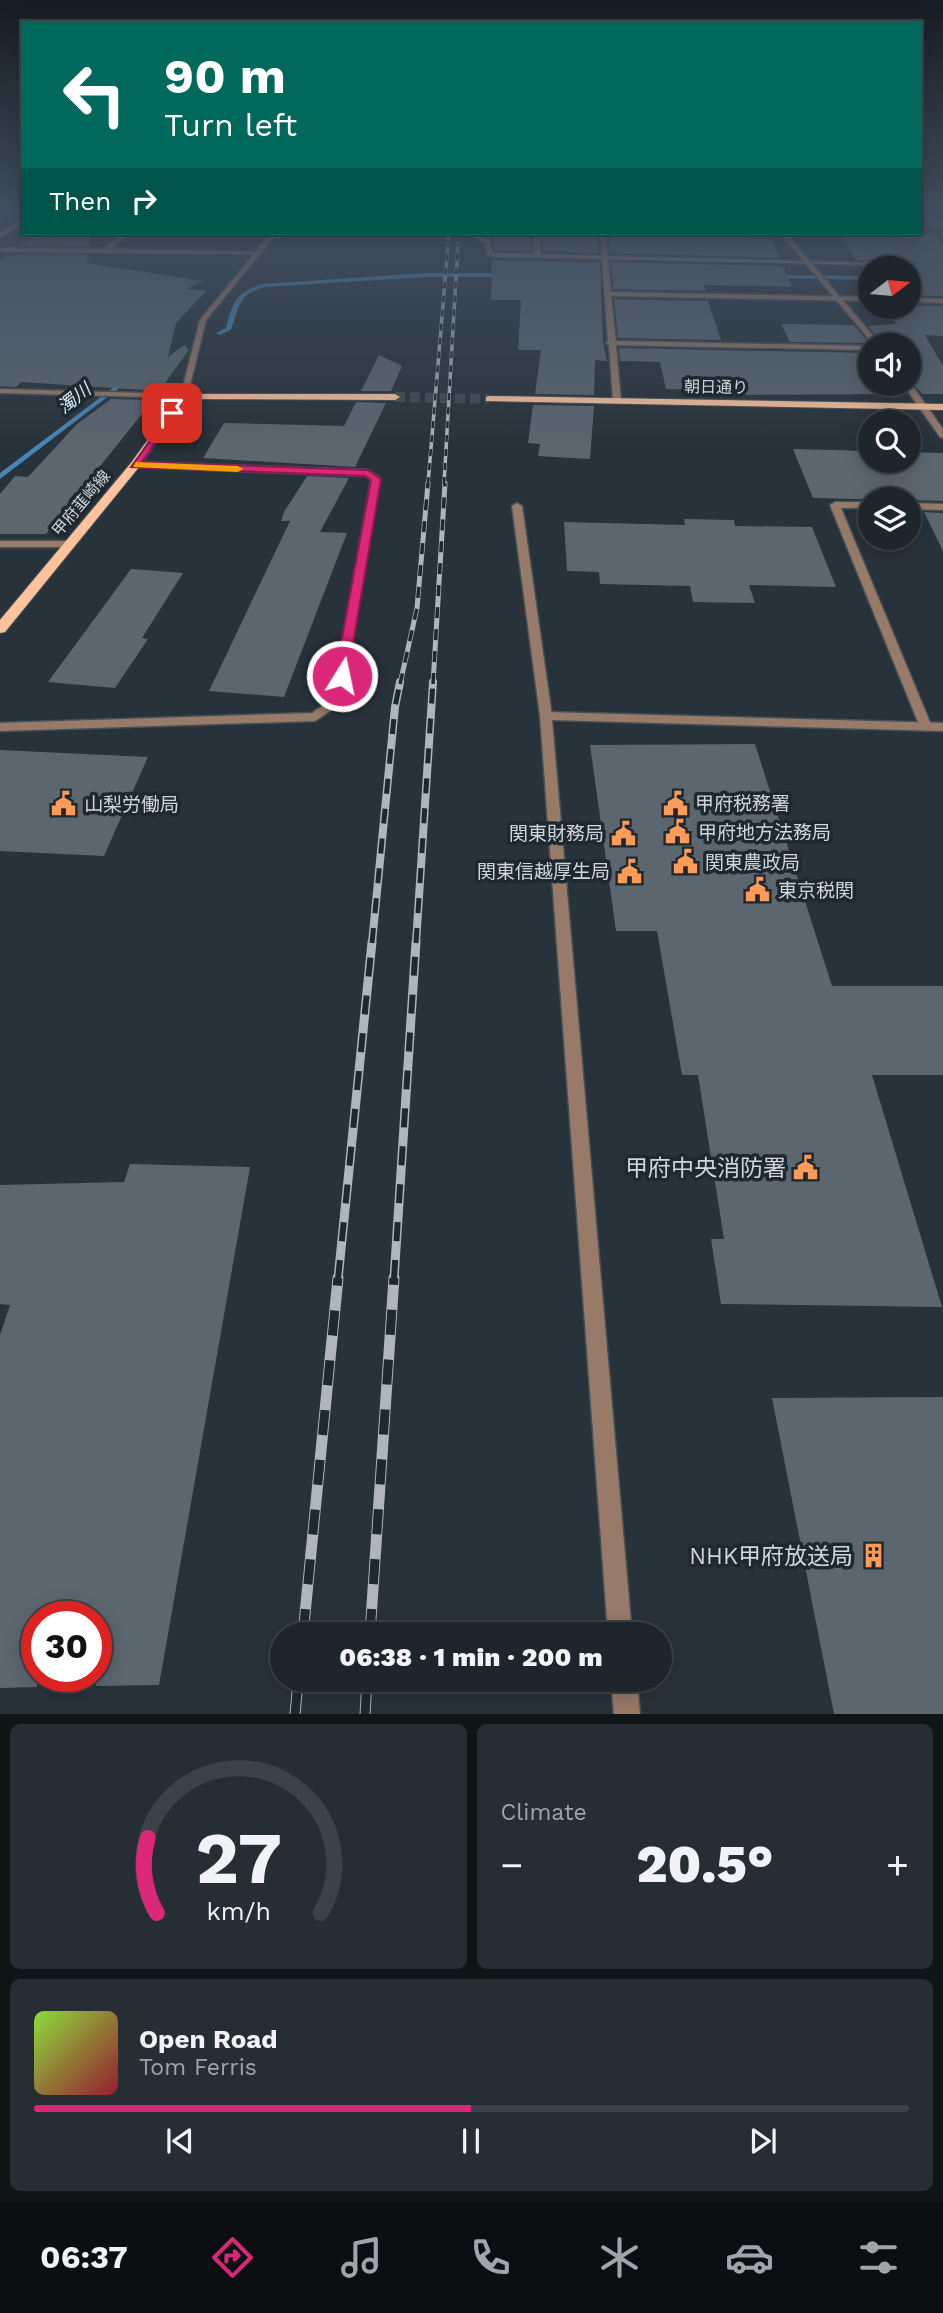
<!DOCTYPE html>
<html lang="en">
<head>
<meta charset="utf-8">
<style>
  :root { --surface:#1e262c; --page:#262e34; --text:#f1f3f6; --muted:#a1a5a9; --line:#3c4348; --accent:#db2777 }
  body { margin:0; font-family:"Work Sans","Noto Sans JP",sans-serif; background:var(--page); color:var(--text); height:100vh; display:flex; flex-direction:column; font-size:26px; white-space:nowrap }
  * { box-sizing:border-box; margin:0 }
  p { font-size:23px; color:var(--muted) }
  .icon { flex:none; width:38px; height:38px; fill:none; stroke:currentColor; stroke-width:2; stroke-linecap:round; stroke-linejoin:round }
  .map { position:relative; height:1714px; overflow:hidden }
  .panel { display:flex; flex-direction:column; gap:10px; padding:10px; background:#101518; flex:1 }
  .panel>* { flex:none }
  .top-card { position:absolute; left:21px; top:21px; width:901px; height:214px; border-radius:0px; box-shadow:0 4px 18px #0003,0 0 0 2px var(--line); background:#00695c; color:#fff; overflow:hidden }
  .needle { width:46px; rotate:74deg }
  .controls { position:absolute; left:858px; top:256px; display:grid; gap:14px }
  .controls a { display:grid; place-items:center; width:63px; height:63px; border-radius:50%; background:var(--surface); box-shadow:0 4px 18px #0003,0 0 0 2px var(--line); font-size:35px }
  .speed { position:absolute; left:21px; top:1601px; display:flex; gap:14px; font-size:35px; font-weight:700; text-align:center }
  .speed>* { display:grid; place-content:center; width:91px; height:91px; border-radius:50%; background:var(--surface); box-shadow:0 4px 18px #0003,0 0 0 2px var(--line); line-height:1 }
  .speed .limit { border:10px solid #d22; background:#fff; color:#111 }
  .pin { position:absolute; display:grid; place-items:center; width:60px; height:60px; color:#fff; margin:-30px; border-radius:14px; box-shadow:0 4px 10px #0006 }
  .me { position:absolute; width:77px; margin:-38px; rotate:10deg; stroke-linejoin:round; filter:drop-shadow(0 0 5px #0008) }
  .turn { display:flex; align-items:center; gap:24px; height:147px; padding:0 28px; font-size:32px }
  .turn .icon { width:91px; height:91px; stroke-width:2.5 }
  .turn b { display:block; font-size:49px; line-height:60px }
  .then { display:flex; align-items:center; height:66px; padding:0 28px; background:#0003; gap:14px; font-size:26px }
  .big { font-size:52px; font-weight:800; line-height:1.1 }
  .panel .tile { flex:1; display:flex; flex-direction:column; justify-content:center; gap:10px; min-width:0; padding:0 24px; border-radius:10px; background:var(--page) }
  .panel .dial { align-items:center; gap:0 }
  .dial svg { height:182px; overflow:visible; fill:none; stroke:var(--line); stroke-width:7; stroke-linecap:round; text-anchor:middle }
  .dial text { fill:var(--text); stroke:none }
  .song { display:flex; align-items:center; gap:21px }
  .cover { width:84px; height:84px; border-radius:10px; background:linear-gradient(135deg,hsl(90 70% 55%),hsl(350 70% 35%)) }
  .played { height:7px; border-radius:4px; background:linear-gradient(90deg,var(--accent) 50%,var(--line) 50%) }
  .keys { display:flex; justify-content:space-around; direction:ltr }
  .heat { display:flex; justify-content:space-between; align-items:center; font-size:38px; direction:ltr }
  .panel .tiles { flex:1; display:grid; gap:10px; grid-template-columns:1fr 1fr }
  .tile:last-child { grid-column:span 2 }
  .trip { position:absolute; left:270px; top:1622px; width:402px; height:70px; border-radius:35px; background:var(--surface); box-shadow:0 4px 18px #0003,0 0 0 2px var(--line); font-weight:800; line-height:70px; text-align:center }
  .dock { display:flex; height:112px; justify-content:space-around; align-items:center; background:#0c0f12; color:var(--muted) }
  .dock .icon { width:49px; height:49px }
  .dock .on { color:var(--accent) }
  .dock b { font-size:32px; color:var(--text) }
  .map>svg:first-child { display:block }
  .lines { fill:none; stroke-linecap:round; stroke-linejoin:round }
  .stream { fill:#4586b7; fill-rule:evenodd }
  .building { fill:#5b666f }
  .primary-tunnel { stroke:#414b52; stroke-width:10; stroke-dasharray:10 5; stroke-linecap:butt }
  .minor-casing { stroke:#465057; stroke-width:3 }
  .tertiary-casing { stroke:#465057; stroke-width:3 }
  .secondary-casing { stroke:#465057; stroke-width:3 }
  .primary-casing { stroke:#465057; stroke-width:2 }
  .minor { fill:#977a68; fill-rule:evenodd }
  .tertiary { fill:#977a68; fill-rule:evenodd }
  .secondary { fill:#d1a386; fill-rule:evenodd }
  .primary { fill:#fec39c; fill-rule:evenodd }
  .rail-far4-casing { stroke:#aeb5bc; stroke-width:3.5 }
  .rail-far3-casing { stroke:#aeb5bc; stroke-width:5 }
  .rail-far2-casing { stroke:#aeb5bc; stroke-width:8 }
  .rail-far1-casing { stroke:#aeb5bc; stroke-width:9 }
  .rail-casing { stroke:#aeb5bc; stroke-width:11 }
  .rail-far4 { stroke:#1e2830; stroke-width:2.5; stroke-dasharray:7; stroke-linecap:butt }
  .rail-far3 { stroke:#1e2830; stroke-width:3.5; stroke-dasharray:11; stroke-linecap:butt }
  .rail-far2 { stroke:#1e2830; stroke-width:5; stroke-dasharray:15; stroke-linecap:butt }
  .rail-far1 { stroke:#1e2830; stroke-width:6; stroke-dasharray:19; stroke-linecap:butt }
  .rail { stroke:#1e2830; stroke-width:9; stroke-dasharray:25; stroke-linecap:butt }
  .route { fill:#db2777; stroke:#8e194d; stroke-width:2 }
  .slow { fill:#f59e0b }
  .labels { text-anchor:middle; dominant-baseline:central; stroke-width:7; stroke-linejoin:round; paint-order:stroke }
  .far-street-label { font-size:16px; fill:#d0d6dc; stroke:#1e2830 }
  .far-water-label { font-size:18px; font-style:italic; fill:#d6e7f5; stroke:#1e2830 }
  .poi-label { font-size:19px; fill:#d0d6dc; stroke:#1e2830; text-anchor:start }
  .near-poi-label { font-size:23px; fill:#d0d6dc; stroke:#1e2830; text-anchor:end }
</style>
</head>
<body>
<div class="map">
<svg width="943" height="1715" viewBox="0 0 943 1715">
  <rect width="100%" height="100%" fill="#28323a"/>
  <g class="lines">
    <path class="stream" d="M426 273H505L508 275 505 277H426L265 287C237 295 240 306 231 330L219 335 216 333 226 328C233 302 236 292 263 284Z
      M772 275 870 276V280L770 278Z
      M126 378 131 379 0 479V473Z"/>
  </g>
  <path class="building" d="M38 233H90L89 246H20Z
    M492 233H530L532 251 495 250Z
    M542 233 597 234 599 253 543 251Z
    M619 233 750 235 752 239H771L779 258 610 253 609 234Z
    M839 233H936L943 248V296L908 295V269L916 266 917 262 856 260Z
    M7 255H88L87 263 203 281 187 289 206 291 176 323 168 357 184 345 189 350 159 391 21 382 16 387 0 386V260Z
    M492 260 600 262 603 343 607 361 595 360 594 395 535 394 541 350H518L521 300H491Z
    M611 262 783 266 792 287 704 285 706 291 613 289Z
    M614 299 708 301 721 340 618 338Z
    M908 305 943 306V336L925 335 943 366V394H922L908 378V345H883L868 326 896 324 885 306Z
    M781 324 854 325 869 343 790 342Z
    M619 348 870 353V383H900L907 394 711 395 710 390 666 389 660 362 620 361Z
    M379 355 402 366 391 391H361Z
    M111 399 153 400 46 534H0V494L15 476 28 477 77 424Z
    M356 402 386 403 355 467 203 458 224 423 344 426Z
    M533 405 594 406 590 459 538 456 540 444 528 443Z
    M793 449 870 451V460H908V452L943 453V501L813 498Z
    M307 476 349 478 320 532 347 533 284 697 209 691 290 521H281L284 512Z
    M924 512 943 513V551Z
    M684 519 734 520 735 526 812 527 836 587 749 585 755 603 693 602 690 586 600 584 599 572 567 571 564 522 685 525Z
    M131 569 183 573 142 638 148 639 115 688 48 682Z
    M755 744 832 986H943V1075H872L942 1307 721 1304 711 1239H724L698 1075H682L657 931H616L590 745Z
    M0 750 148 757 104 856 0 851Z
    M130 1164 250 1167 159 1685 96 1686V1617H37V1687L0 1688V1335L10 1305 0 1304V1185L124 1182Z
    M943 1397V1714H834L772 1398Z"/>
  <g class="lines">
    <path class="primary-tunnel" d="M395 397 489 399"/>
    <defs>
      <path id="minor" d="M923 211H929L934 225H930Z
        M123 233H129L111 249 262 252 259 254 0 252V248L104 249Z
        M475 233H481V236L490 241 493 253 535 254 533 233H539L541 254 602 256 600 233H606L608 256 915 264 912 266 608 259 611 292 870 297V301L611 296 616 341 870 346V350L616 345 621 401 617 403 613 401 609 345 606 343 608 341 602 259 490 257 487 255 485 243 476 238Z
        M908 298 943 299V303L908 302Z
        M135 462 368 470 379 477 342 703 315 721 0 731V723L312 713 332 699 371 480 366 476 132 467 131 465Z
        M870 502V508H841L932 727 926 731 920 727 830 505 835 502Z
        M517 503 522 506 552 716 546 720 540 716 512 506Z
        M908 503 943 504V510L908 509Z
        M0 541H67L72 544 67 547H0Z"/>
      <path id="tertiary" d="M920 222H943V226H920Z
        M271 233H277L206 320 187 398 0 393V389L181 394 200 320Z
        M780 233H786L881 345H874Z
        M909 381 943 429V438L940 437 902 383Z
        M546 712 943 723V731L552 720 632 1634H608L540 716Z
        M611 1680H637L640 1715H614Z"/>
      <path id="secondary" d="M23 219V224L0 237V233Z"/>
      <path id="primary" d="M181 394H395L400 397 395 400 187 399 139 467 5 632 0 633V620L131 463Z
        M489 396 943 404V410L486 401V397Z"/>
    </defs>
    <use href="#minor" class="minor-casing"/>
    <use href="#tertiary" class="tertiary-casing"/>
    <use href="#secondary" class="secondary-casing"/>
    <use href="#primary" class="primary-casing"/>
    <use href="#minor" class="minor"/>
    <use href="#tertiary" class="tertiary"/>
    <use href="#secondary" class="secondary"/>
    <use href="#primary" class="primary"/>
    <defs>
      <path id="rail-far4" d="M428 484 449 233
        M444 484 458 243"/>
      <path id="rail-far3" d="M400 684 417 608 428 483
        M433 684 445 483"/>
      <path id="rail-far2" d="M372 943 395 707 400 682
        M416 943 433 682"/>
      <path id="rail-far1" d="M338 1279 372 942
        M394 1279 416 942"/>
      <path id="rail" d="M303 1634 338 1278
        M370 1634 394 1278
        M295 1715 298 1680
        M365 1715 367 1680"/>
    </defs>
    <use href="#rail-far4" class="rail-far4-casing"/>
    <use href="#rail-far3" class="rail-far3-casing"/>
    <use href="#rail-far2" class="rail-far2-casing"/>
    <use href="#rail-far1" class="rail-far1-casing"/>
    <use href="#rail" class="rail-casing"/>
    <use href="#rail-far4" class="rail-far4"/>
    <use href="#rail-far3" class="rail-far3"/>
    <use href="#rail-far2" class="rail-far2"/>
    <use href="#rail-far1" class="rail-far1"/>
    <use href="#rail" class="rail"/>
  </g>
  <linearGradient id="sky" x2="0" y2="1"><stop stop-color="#161c20"/><stop offset="0.47" stop-color="#424f60"/><stop offset="1" stop-color="#424f60" stop-opacity="0"/></linearGradient>
  <rect width="943" height="451" fill="url(#sky)"/>
  <path class="route" d="M172 410 176 413 142 462 368 470 381 479 347 679 335 676 371 480 365 476 131 467Z"/>
  <path class="slow" d="M136 462 238 466 243 469 238 472 133 467Z"/>
  <defs>
    <symbol id="civic-bare" viewBox="-9 -9 18 18"><path d="M-.6-6.5H3V-4.5H.6V-3L4-1V1h2V6H-6V1h2V-1L-.6-3ZM-1.2 2.5V6h2.4V2.5Z" fill="#fe9c57" stroke="#1e2830" stroke-width="2.5" paint-order="stroke"/></symbol>
    <symbol id="building-bare" viewBox="-9 -9 18 18"><path d="M-4-6H4V6H1V3H-1V6H-4ZM-2.5-4.3h1.7v1.8h-1.7ZM.8-4.3h1.7v1.8H.8ZM-2.5-1h1.7V.8h-1.7ZM.8-1h1.7V.8H.8Z" fill="#fe9c57" stroke="#1e2830" stroke-width="2.5" paint-order="stroke"/></symbol>
  </defs>
  <g fill-rule="evenodd">
    <use href="#civic-bare" x="658" y="786" width="35" height="35"/>
    <use href="#civic-bare" x="46" y="786" width="35" height="35"/>
    <use href="#civic-bare" x="660" y="814" width="35" height="35"/>
    <use href="#civic-bare" x="606" y="816" width="35" height="35"/>
    <use href="#civic-bare" x="668" y="844" width="35" height="35"/>
    <use href="#civic-bare" x="612" y="854" width="35" height="35"/>
    <use href="#civic-bare" x="740" y="872" width="35" height="35"/>
    <use href="#civic-bare" x="788" y="1150" width="35" height="35"/>
    <use href="#building-bare" x="856" y="1538" width="35" height="35"/>
  </g>
  <g class="labels">
    <g class="far-street-label">
      <text transform="translate(716 387) rotate(1)">朝日通り</text>
      <text transform="translate(81 503) rotate(-50)">甲府韮崎線</text>
    </g>
    <g class="far-water-label">
      <text transform="translate(74 398) rotate(-38)">濁川</text>
    </g>
    <g class="poi-label">
      <text x="695" y="803">甲府税務署</text>
      <text x="84" y="804">山梨労働局</text>
      <text x="698" y="832">甲府地方法務局</text>
      <text x="604" y="833" text-anchor="end">関東財務局</text>
      <text x="705" y="862">関東農政局</text>
      <text x="610" y="871" text-anchor="end">関東信越厚生局</text>
      <text x="778" y="890">東京税関</text>
    </g>
    <g class="near-poi-label">
      <text x="786" y="1168">甲府中央消防署</text>
      <text x="853" y="1556">NHK甲府放送局</text>
    </g>
  </g>
</svg>
<div class="controls">
<a><svg class="needle" viewBox="-14 -14 28 28"><path d="M0-13l5 13h-10z" fill="#e53935"/><path d="M0 13l5-13h-10z" fill="#a1a5a9"/></svg></a>
<a><svg class="icon" aria-label="sound" viewBox="0 0 24 24"><path d="M4 9h4l5-4v14l-5-4H4zM17 9q2 3 0 6"/></svg></a>
<a><svg class="icon" aria-label="search" viewBox="0 0 24 24"><circle cx="10" cy="10" r="6"/><path d="M15 15l6 6"/></svg></a>
<a><svg class="icon" aria-label="layers" viewBox="0 0 24 24"><path d="M12 4l9 5-9 5-9-5zM3 14l9 5 9-5"/></svg></a>
</div>
<div class="speed"><div class="limit">30</div></div>
<div class="pin" style="left:172px;top:413px;background:#d93025"><svg class="icon" aria-label="arrive" viewBox="0 0 24 24"><path d="M6 21V4h12l-3 4 3 4H6"/></svg></div>
<svg class="me" style="left:342px;top:676px" viewBox="-20 -20 40 40"><circle r="17" fill="#db2777" stroke="#fff" stroke-width="3"/><path d="M0-11L8 9 0 5-8 9z" fill="#fff"/></svg>
<div class="trip">06:38 · 1 min · 200 m</div>
<div class="top-card">
<div class="turn"><svg class="icon" aria-label="left" viewBox="0 0 24 24"><path d="M17 20v-9H6M10 6l-5 5 5 5"/></svg><div><b>90 m</b>Turn left</div></div>
<div class="then">Then<svg class="icon" aria-label="right" viewBox="0 0 24 24"><path d="M7 20v-9h11M14 6l5 5-5 5"/></svg></div>
</div>
</div>
<section class="panel">
<div class="tiles">
<div class="tile dial"><svg viewBox="0 0 100 80">
<path d="M14 69A42 42 0 1 1 86 69"/>
<path d="M14 69A42 42 0 0 1 10 36" stroke="#db2777"/>
<text x="50" y="56" font-size="32" font-weight="700">27</text>
<text x="50" y="72" font-size="11">km/h</text>
</svg></div>
<div class="tile"><p>Climate</p>
<div class="heat"><a>−</a><b class="big">20.5°</b><a>+</a></div>
</div>
<div class="tile">
<div class="song"><i class="cover"></i><div><b>Open Road</b><p>Tom Ferris</p></div></div>
<div class="played"></div>
<div class="keys"><svg class="icon" aria-label="previous" viewBox="0 0 24 24"><path d="M18 5L8 12l10 7zM5 5v14"/></svg><svg class="icon" aria-label="pause" viewBox="0 0 24 24"><path d="M8 5v14M16 5v14"/></svg><svg class="icon" aria-label="next" viewBox="0 0 24 24"><path d="M6 5l10 7-10 7zM19 5v14"/></svg></div>
</div>
</div>
</section>
<nav class="dock">
<b>06:37</b>
<svg class="icon on" aria-label="directions" viewBox="0 0 24 24"><path d="M12 3l9 9-9 9-9-9zM9 14v-3h6M13 9l2 2-2 2"/></svg>
<svg class="icon" aria-label="music" viewBox="0 0 24 24"><path d="M9 18V5l10-2v13"/><circle cx="6" cy="18" r="3"/><circle cx="16" cy="16" r="3"/></svg>
<svg class="icon" aria-label="phone" viewBox="0 0 24 24"><path d="M5 4h4l2 5-3 2q2 4 5 5l2-3 5 2v4C11 20 4 13 5 4z"/></svg>
<svg class="icon" aria-label="climate" viewBox="0 0 24 24"><path d="M12 3v18M4 7l16 10M4 17L20 7"/></svg>
<svg class="icon" aria-label="car" viewBox="0 0 24 24"><path d="M5 17H2v-5l4-1 3-4h7l3 4 3 1v5h-3M9 17h6M6 11h13"/><circle cx="7" cy="17" r="2"/><circle cx="17" cy="17" r="2"/></svg>
<svg class="icon" aria-label="filters" viewBox="0 0 24 24"><path d="M4 7h16M4 17h16"/><circle cx="9" cy="7" r="2"/><circle cx="15" cy="17" r="2"/></svg>
</nav>
</body>
</html>
